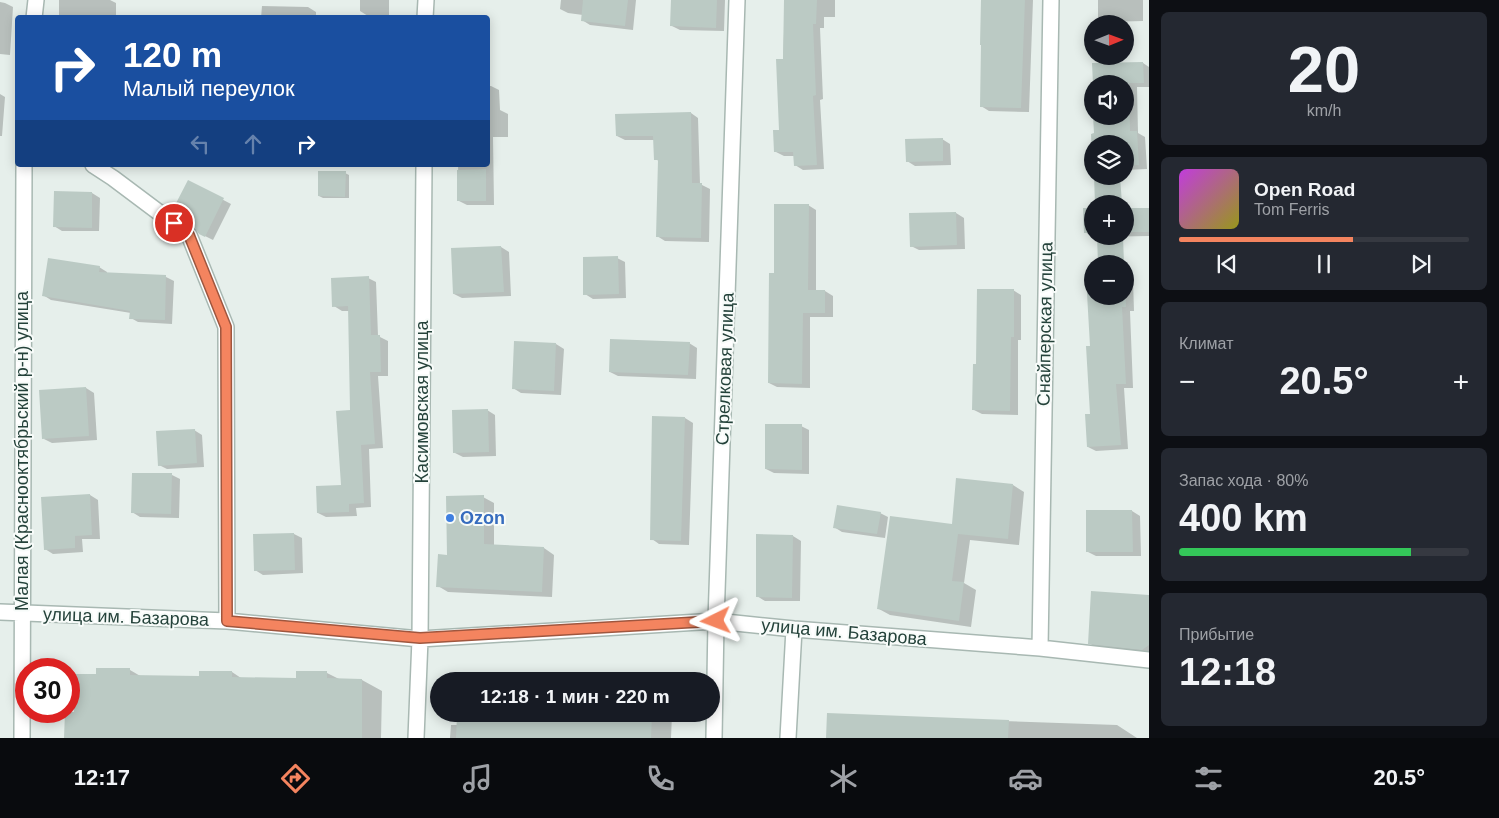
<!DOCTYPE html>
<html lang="ru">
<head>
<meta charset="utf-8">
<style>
  :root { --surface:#171b24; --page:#242831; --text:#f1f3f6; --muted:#9ea1a6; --line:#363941; --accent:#f4845f }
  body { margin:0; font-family:Helvetica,sans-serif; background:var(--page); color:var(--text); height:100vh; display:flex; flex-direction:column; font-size:19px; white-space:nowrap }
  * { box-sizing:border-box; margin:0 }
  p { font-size:16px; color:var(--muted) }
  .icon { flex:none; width:28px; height:28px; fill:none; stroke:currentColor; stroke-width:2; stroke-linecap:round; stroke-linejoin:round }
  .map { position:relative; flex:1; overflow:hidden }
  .panel { display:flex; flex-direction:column; gap:12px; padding:12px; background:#0d0f14; width:350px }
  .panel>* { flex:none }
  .top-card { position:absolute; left:15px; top:15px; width:475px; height:152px; border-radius:5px; box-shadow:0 2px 12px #0003; background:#1a4fa0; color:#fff; overflow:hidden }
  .needle { width:32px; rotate:89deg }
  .tools { position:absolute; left:1084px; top:15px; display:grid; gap:10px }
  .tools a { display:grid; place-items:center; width:50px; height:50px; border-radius:50%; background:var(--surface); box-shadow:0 2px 12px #0003; font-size:25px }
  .speed { position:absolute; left:15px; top:658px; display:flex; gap:10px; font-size:25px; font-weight:700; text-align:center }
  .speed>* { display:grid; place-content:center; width:65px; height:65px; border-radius:50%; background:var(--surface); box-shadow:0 2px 12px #0003; line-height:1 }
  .speed .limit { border:8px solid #d22; background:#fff; color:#111 }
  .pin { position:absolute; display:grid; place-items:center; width:42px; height:42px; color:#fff; margin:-21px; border:2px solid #fff; border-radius:50%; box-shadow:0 1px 5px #0007 }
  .me { position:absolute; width:55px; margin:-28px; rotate:267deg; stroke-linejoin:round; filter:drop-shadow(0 0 4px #0008) }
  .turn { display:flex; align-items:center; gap:18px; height:105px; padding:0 25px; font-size:22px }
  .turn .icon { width:65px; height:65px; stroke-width:2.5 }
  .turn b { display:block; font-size:35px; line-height:42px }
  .lanes { display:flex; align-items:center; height:48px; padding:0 25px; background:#0003; justify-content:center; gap:25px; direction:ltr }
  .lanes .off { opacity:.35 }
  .big { font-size:38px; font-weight:800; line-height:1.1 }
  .panel .card { flex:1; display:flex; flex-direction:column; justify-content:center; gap:8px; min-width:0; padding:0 18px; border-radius:8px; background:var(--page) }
  .panel .dial { align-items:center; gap:0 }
  .dial b { font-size:65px; line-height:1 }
  .song { display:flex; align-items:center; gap:15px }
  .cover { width:60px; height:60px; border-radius:8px; background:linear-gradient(135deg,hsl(290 70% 55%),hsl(60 70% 35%)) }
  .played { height:5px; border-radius:2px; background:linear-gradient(90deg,var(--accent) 60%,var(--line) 60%) }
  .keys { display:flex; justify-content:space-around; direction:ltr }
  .heat { display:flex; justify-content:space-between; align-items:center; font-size:28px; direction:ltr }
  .charge { height:8px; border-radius:4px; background:linear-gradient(90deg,#34c759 80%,var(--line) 0) }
  .trip { position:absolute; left:430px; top:672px; width:290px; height:50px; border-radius:25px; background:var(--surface); box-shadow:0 2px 12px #0003; font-weight:800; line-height:50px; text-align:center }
  .tab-bar { display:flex; height:80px; justify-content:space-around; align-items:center; background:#090b0e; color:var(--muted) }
  .tab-bar .icon { width:35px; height:35px }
  .tab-bar .selected { color:var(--accent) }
  .tab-bar b { font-size:22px; color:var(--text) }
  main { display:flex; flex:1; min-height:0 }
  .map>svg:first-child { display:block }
  .shadow { fill:#0003 }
  .building { fill:#bbcac4 }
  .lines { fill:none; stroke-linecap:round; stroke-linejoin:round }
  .minor-casing { stroke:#a8b8b2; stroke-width:18 }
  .minor { stroke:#fff; stroke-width:15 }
  .route-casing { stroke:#9f563e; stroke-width:12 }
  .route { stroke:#f4845f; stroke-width:9 }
  .shop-dot { fill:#3f7fe0; stroke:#f7fbf9; stroke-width:2 }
  .labels { text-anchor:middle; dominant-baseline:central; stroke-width:4; stroke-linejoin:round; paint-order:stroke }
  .street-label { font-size:18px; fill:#24423a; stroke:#f7fbf9 }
  .shop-label { font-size:18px; font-weight:bold; fill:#366cbe; stroke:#f7fbf9; text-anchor:start }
</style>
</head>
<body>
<main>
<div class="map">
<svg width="1149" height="738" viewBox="0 0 1149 738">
  <rect width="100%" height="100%" fill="#e6efeb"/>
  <path class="shadow" d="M59 0H110L116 3V18H59Z
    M360 0H389V16H368L360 11Z
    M561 0H636L633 30 590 25 582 20 583 15 568 13 560 9Z
    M672 0H725L724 31 680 30 672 26Z
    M785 0H835V17H824V28H820L823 99 820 100 824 169 803 170 795 165V156H784L776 152 781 131Z
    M982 0H1033L1029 112 989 111 981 106Z
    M1098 0H1143V21L1106 22 1098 17Z
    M0 2 5 3 13 7 10 55 0 54Z
    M262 6 308 7 316 12V18H261Z
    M1143 63 1149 67V87H1137L1138 133 1145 137 1147 169 1125 170V84Z
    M488 86H491L499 90 500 110 508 114V137H493L494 205H467L459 201 458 165H488Z
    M0 94 5 97 2 136H0Z
    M691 113 698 118 700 184 710 189 709 242 665 241 657 236 659 161 655 159V140H625L617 136Z
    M942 139 950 144 951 165 915 166 907 161Z
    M345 173 349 175V198H323L319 196Z
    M189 182 231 204 213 240 199 233 190 219Z
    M92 193 100 198 99 231H62L54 226Z
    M808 205 816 210V291H825L833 296V317H810V388L777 387 769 383 776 274Z
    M1084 209H1092V236H1125V209H1149V236L1093 237 1085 232Z
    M956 213 964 218 965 249 919 250 911 246Z
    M501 247 509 252 511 296 462 298 454 294 452 249Z
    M617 258 625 262 626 298 593 299 585 294Z
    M99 267 107 272V274L166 277 174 281 172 324 138 322 131 318V313L51 300 43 295Z
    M1125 276 1133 280 1134 311H1130L1133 388H1124L1128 449 1096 451 1088 447 1091 415V347L1087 278 1092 277V296H1125Z
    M368 278 376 282 378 336 388 341V376H378L383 448 369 449 371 507 356 508 357 516 326 517 318 513 342 486 351 411 349 311H342L334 306Z
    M1013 290 1021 295V340H1018V415L982 414 974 410 978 366Z
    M689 343 697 348 696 379 618 376 610 372Z
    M556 344 564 349 561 395 521 393 513 388Z
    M86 388 94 393 97 440 52 443 44 439Z
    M487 410 495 415 496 456 463 457 455 453Z
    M685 418 693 423 689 545 659 544 652 539Z
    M801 426 809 430V474L774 473 766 469Z
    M194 430 202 435 204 467 167 469 159 465Z
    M172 475 180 479 179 518 140 517 132 512Z
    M1013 485 1024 492 1019 545 970 540 964 583 976 590 971 627 890 615 879 609 953 526Z
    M90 495 98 500 100 539H82L83 552 53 554 45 549Z
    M483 497 494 503V546L544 548 554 555 552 597 448 592 438 586 448 556Z
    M1087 511H1132L1140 516 1141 556H1096L1088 552Z
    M880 513 888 517 885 538 842 532 834 527Z
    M294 534 302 538 303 573 263 575 255 570 254 535Z
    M758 536H793L801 541 800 601H765L757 596Z
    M1149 596V655L1101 650 1089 643Z
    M130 670 142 677H201L232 672 241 678 297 679 327 673 339 679 362 680 382 691 381 738H66L75 713 97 676Z
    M490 678H516L521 681H490Z
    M458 714H672L671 738H450L451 725H458Z
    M828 715 1117 725 1137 738H827Z"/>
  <path class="building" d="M583 0H628L625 26 581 21Z
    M671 0H717L716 28 670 26Z
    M784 0H817L816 24H813L816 95 813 96 817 165 794 166 793 152H774L773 130H779L776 59H783Z
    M981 0H1025L1021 108 980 107 981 45H980Z
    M1143 62 1144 83H1129L1130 131H1137L1139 165 1125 166V144H1092V159L1091 134 1094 133 1093 116H1125V84H1093L1092 63Z
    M691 112 692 183H702L701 238 656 237 658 160H654L653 136H616L615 114Z
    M943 138V161L906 162 905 139Z
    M486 169V201H457V170Z
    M318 171H346L345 197 318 196Z
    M1094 176H1120L1122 204H1095Z
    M188 180 224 198 205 237 199 234 195 228 187 222 188 219 172 211Z
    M54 191 92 192V228L53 227Z
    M774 204H809L808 290H825V313H803L802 384 768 383 769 273H774Z
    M1083 208H1092V233H1084Z
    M1125 208H1149V232H1125Z
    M956 212 957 245 910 247 909 213Z
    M1097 236H1123L1124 264H1098Z
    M501 246 504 292 453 294 451 248Z
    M618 256 619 294 583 295V257Z
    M48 258 100 266 99 272 166 275 165 320 129 319 130 311 42 296Z
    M369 276 371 335H380L381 372H370L375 444 361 445 364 503 349 504V512L317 513 316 486 341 485 336 411 350 410 348 306 332 307 331 278Z
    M1086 276H1092V296H1125V278L1126 307H1122L1126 384H1116L1121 445 1087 447 1085 414H1090L1086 346H1090Z
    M977 289H1014V337H1011L1010 411 972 410 973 364H976Z
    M610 339 690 342 688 375 609 372Z
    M514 341 556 343 554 391 512 389Z
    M86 387 89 436 42 439 39 390Z
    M488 409 489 452 453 453 452 410Z
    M652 416 685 417 681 541 650 540Z
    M765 424H802V470L765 469Z
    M195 429 197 463 158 466 156 431Z
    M132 473H172L171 514 131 513Z
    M956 478 1013 484 1008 539 958 534 952 581 964 582 959 621 877 609 890 516 952 524Z
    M90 494 92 535 75 536V548L44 550 41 497Z
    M484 495V544L544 547 542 592 436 587 438 554 447 555 446 496Z
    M837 505 881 512 877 534 833 528Z
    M1086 510H1132L1133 552H1086Z
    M294 533 295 570 254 571 253 534Z
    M756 534 793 535 792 598 756 597Z
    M1091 591 1149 595V645L1142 650 1088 644Z
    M96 668H130V675L199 676V671H232V677L296 678V671H327V678L362 679V738H64L65 712H74L75 674H96Z
    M489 676 516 677V681H489Z
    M590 679 621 680 620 681H590Z
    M827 713 1009 720 1008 738H826Z
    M457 714H652L651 738H456Z"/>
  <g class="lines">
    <defs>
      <path id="minor" d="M34 18 36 0
        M425 18 426 0
        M93 165 113 178 189 235 226 327 227 621
        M0 612 227 621 420 639 716 621 794 629 1040 648 1149 660
        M1040 648 1051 0
        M22 738 24 165
        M416 738 420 639 424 165
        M714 738 716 621 737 0
        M788 738 794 629"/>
    </defs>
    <use href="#minor" class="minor-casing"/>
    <use href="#minor" class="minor"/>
  </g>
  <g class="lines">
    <defs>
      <path id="route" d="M174 223 189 235 226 327 227 621 420 638 716 621"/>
    </defs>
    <use href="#route" class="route-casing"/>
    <use href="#route" class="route"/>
  </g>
  <circle class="shop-dot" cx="450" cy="518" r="5"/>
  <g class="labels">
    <g class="street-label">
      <text transform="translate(1045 324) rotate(-89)">Снайперская улица</text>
      <text transform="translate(725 369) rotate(-88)">Стрелковая улица</text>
      <text transform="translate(422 402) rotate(-90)">Касимовская улица</text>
      <text transform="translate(22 451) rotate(-90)">Малая (Краснооктябрьский р-н) улица</text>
      <text transform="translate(126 617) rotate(2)">улица им. Базарова</text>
      <text transform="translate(844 632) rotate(5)">улица им. Базарова</text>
    </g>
    <g class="shop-label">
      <text x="460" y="518">Ozon</text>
    </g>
  </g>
</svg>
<div class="tools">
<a><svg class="needle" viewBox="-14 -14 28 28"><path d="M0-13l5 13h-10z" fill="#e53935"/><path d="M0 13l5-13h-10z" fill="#9ea1a6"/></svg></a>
<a><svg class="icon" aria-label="sound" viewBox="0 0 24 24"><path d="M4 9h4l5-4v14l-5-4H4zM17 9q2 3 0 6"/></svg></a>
<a><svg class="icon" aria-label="layers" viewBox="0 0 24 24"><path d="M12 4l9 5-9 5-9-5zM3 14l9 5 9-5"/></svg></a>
<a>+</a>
<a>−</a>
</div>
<div class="speed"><div class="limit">30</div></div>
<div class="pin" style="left:174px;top:223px;background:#d93025"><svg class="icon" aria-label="arrive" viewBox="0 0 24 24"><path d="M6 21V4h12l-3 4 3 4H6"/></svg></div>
<svg class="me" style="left:716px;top:621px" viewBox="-20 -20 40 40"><path d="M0-17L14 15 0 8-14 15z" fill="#f4845f" stroke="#fff" stroke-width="4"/></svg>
<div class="trip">12:18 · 1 мин · 220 m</div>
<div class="top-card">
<div class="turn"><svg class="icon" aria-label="right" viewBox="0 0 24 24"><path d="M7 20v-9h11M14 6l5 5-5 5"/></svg><div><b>120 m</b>Малый переулок</div></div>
<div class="lanes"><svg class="icon off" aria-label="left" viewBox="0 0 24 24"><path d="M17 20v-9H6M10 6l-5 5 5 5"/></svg><svg class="icon off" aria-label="ahead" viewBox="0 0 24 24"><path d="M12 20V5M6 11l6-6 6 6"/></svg><svg class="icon" aria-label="right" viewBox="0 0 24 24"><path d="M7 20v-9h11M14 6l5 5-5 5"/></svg></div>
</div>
</div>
<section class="panel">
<div class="card dial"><b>20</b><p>km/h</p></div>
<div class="card">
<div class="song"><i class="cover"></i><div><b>Open Road</b><p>Tom Ferris</p></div></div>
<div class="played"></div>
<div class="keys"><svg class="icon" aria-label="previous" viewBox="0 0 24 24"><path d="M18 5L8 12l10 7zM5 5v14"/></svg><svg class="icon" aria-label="pause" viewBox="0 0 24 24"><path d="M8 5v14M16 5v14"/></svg><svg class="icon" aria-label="next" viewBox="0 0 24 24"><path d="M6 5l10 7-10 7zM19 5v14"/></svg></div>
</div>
<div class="card"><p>Климат</p>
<div class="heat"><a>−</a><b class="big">20.5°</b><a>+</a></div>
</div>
<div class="card"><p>Запас хода · 80%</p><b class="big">400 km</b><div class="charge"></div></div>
<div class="card"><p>Прибытие</p><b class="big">12:18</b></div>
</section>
</main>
<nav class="tab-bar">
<b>12:17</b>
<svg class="icon selected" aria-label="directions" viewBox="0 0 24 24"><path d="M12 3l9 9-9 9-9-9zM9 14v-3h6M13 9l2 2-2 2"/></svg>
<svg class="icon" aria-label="music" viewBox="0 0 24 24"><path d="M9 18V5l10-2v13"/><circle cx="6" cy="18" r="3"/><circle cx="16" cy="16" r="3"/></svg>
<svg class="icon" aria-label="phone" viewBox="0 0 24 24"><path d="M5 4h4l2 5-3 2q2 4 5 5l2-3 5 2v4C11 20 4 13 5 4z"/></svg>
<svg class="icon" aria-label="climate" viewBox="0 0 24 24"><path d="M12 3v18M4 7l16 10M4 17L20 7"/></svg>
<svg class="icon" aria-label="car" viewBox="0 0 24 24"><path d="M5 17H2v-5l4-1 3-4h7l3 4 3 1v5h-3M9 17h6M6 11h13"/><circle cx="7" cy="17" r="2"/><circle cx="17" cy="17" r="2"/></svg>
<svg class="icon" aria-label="filters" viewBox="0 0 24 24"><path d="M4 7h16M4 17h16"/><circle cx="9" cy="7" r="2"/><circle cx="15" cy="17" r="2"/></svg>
<b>20.5°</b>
</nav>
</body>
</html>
